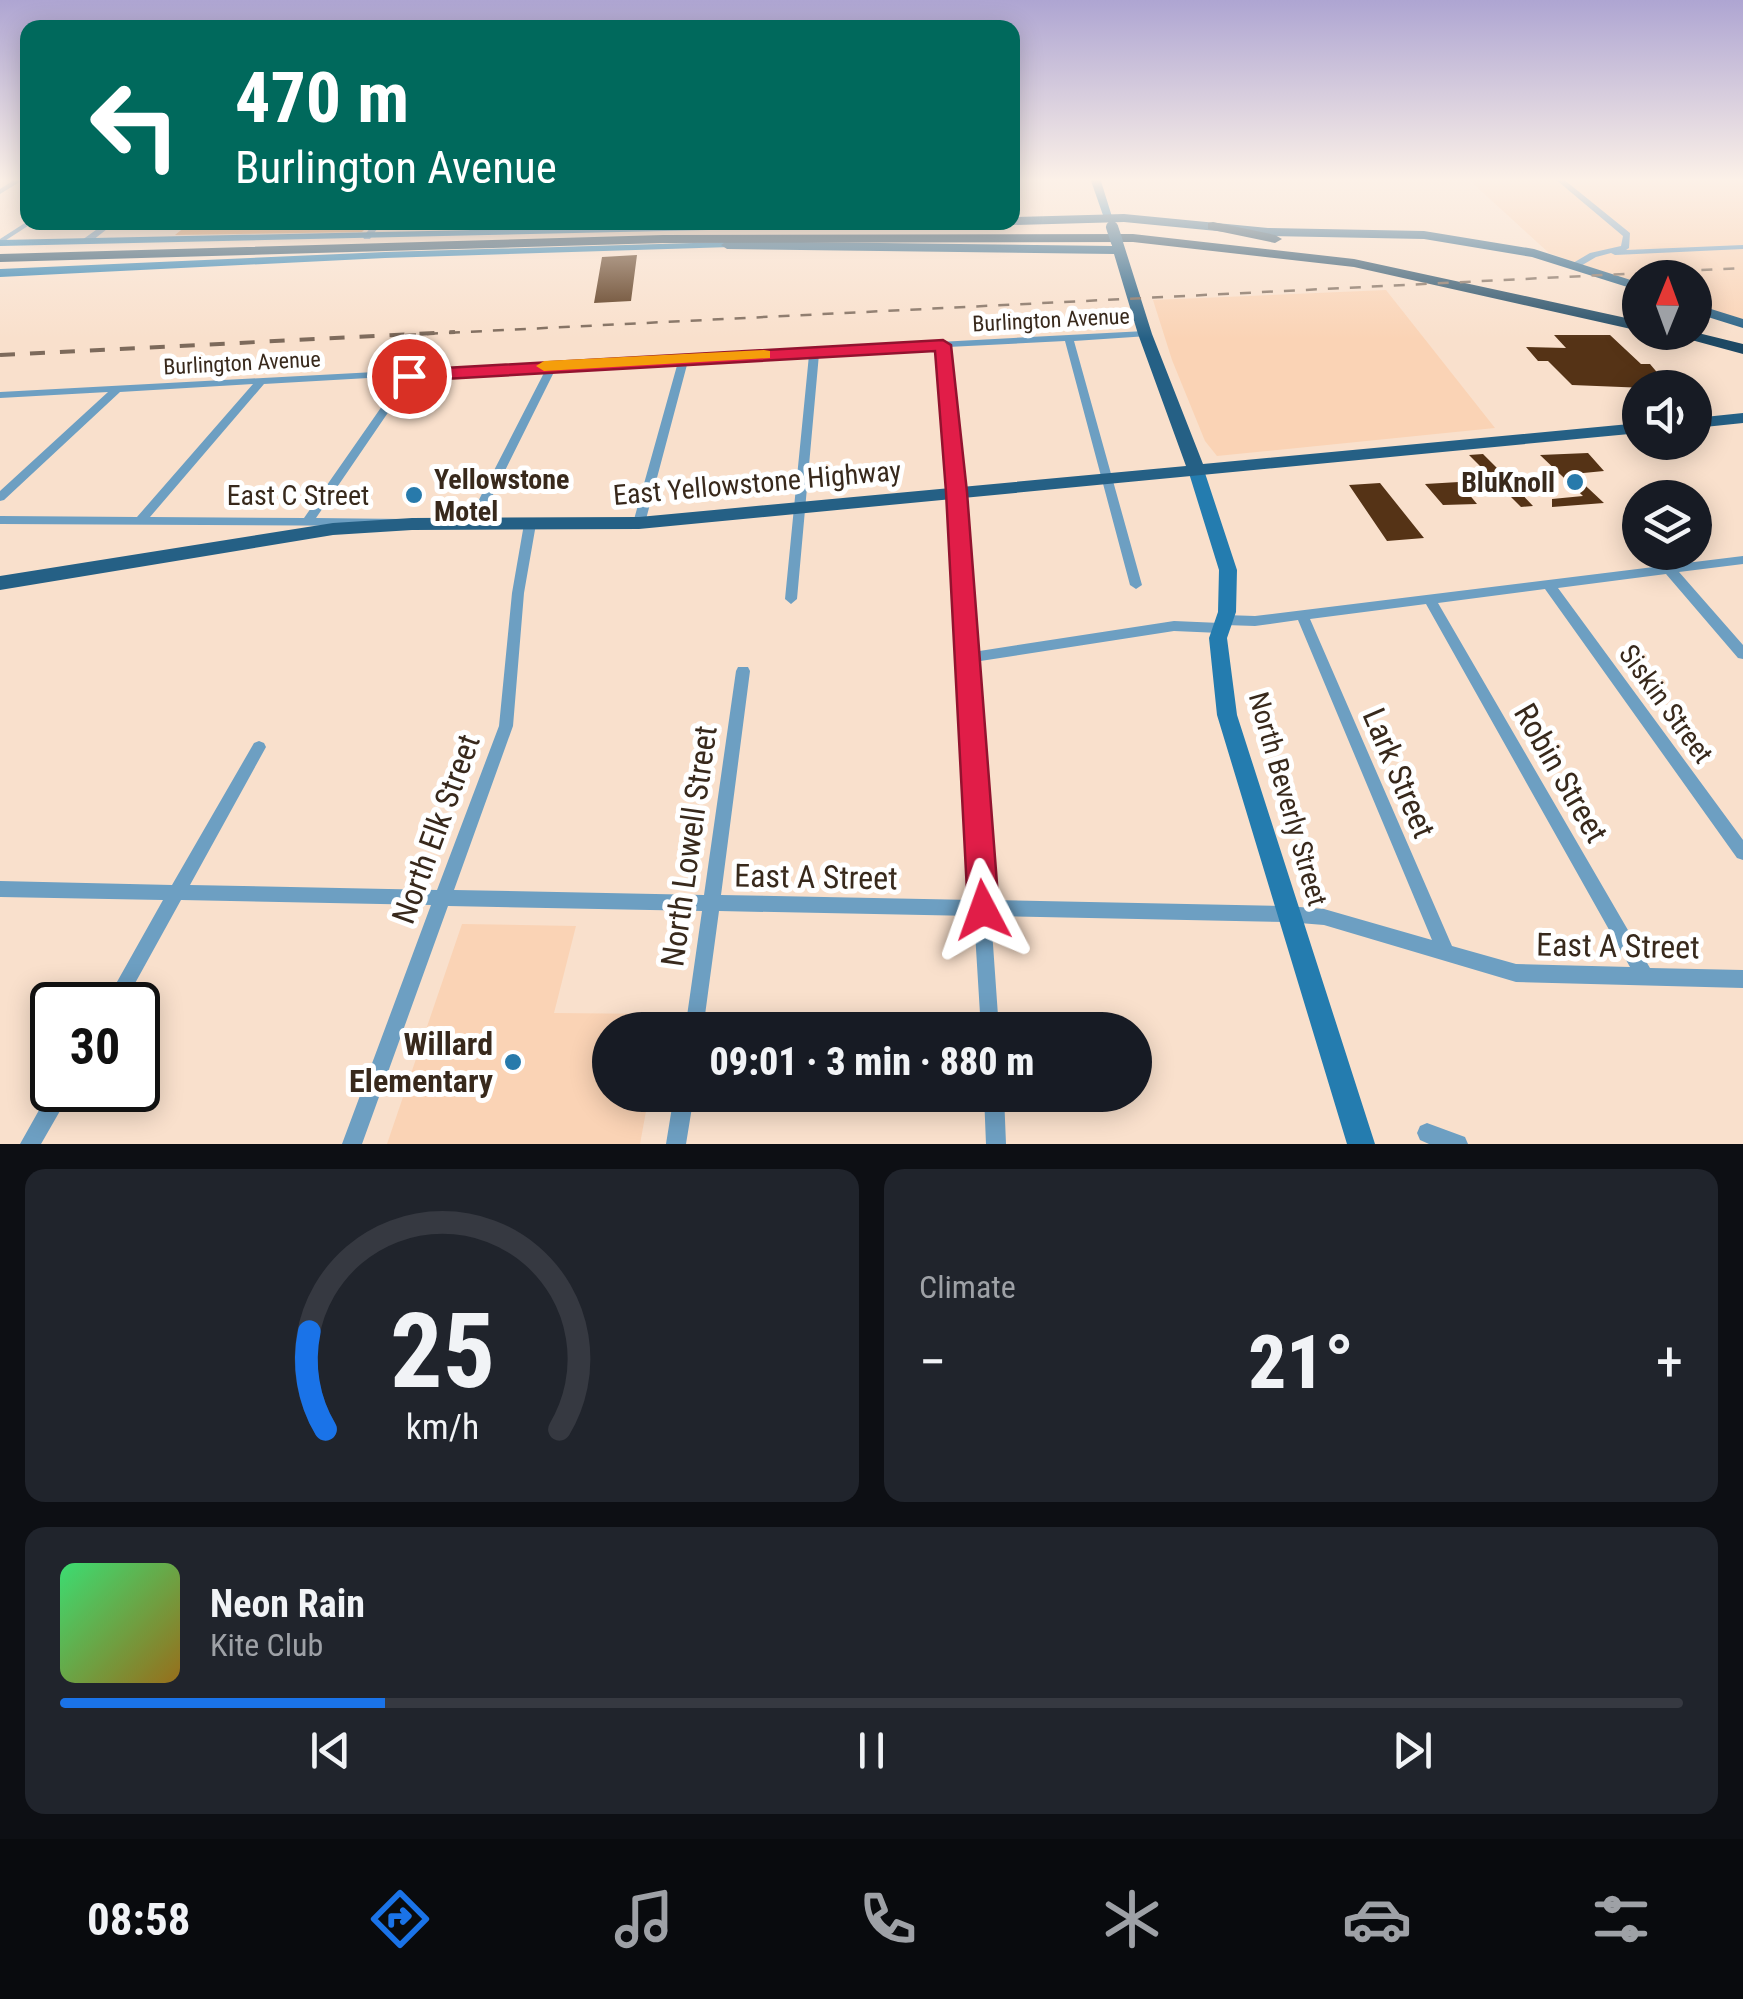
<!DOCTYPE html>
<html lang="en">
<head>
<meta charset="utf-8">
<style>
  :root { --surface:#171b24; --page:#20242c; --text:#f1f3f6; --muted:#9ea1a6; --line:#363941; --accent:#1a73e8 }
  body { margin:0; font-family:"Roboto Condensed",sans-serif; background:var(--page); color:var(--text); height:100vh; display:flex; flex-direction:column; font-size:38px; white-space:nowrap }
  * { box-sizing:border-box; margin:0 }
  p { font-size:32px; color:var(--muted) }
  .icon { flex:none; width:55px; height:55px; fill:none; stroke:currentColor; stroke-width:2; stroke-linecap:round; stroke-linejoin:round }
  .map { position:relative; height:1144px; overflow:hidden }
  .drawer { display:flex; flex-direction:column; gap:25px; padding:25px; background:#0d0f14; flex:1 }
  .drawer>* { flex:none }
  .hud { position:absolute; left:20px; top:20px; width:1000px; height:210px; border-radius:20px; box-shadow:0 5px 25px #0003; background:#00695c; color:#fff; overflow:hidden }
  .needle { width:65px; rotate:1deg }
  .fabs { position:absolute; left:1622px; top:260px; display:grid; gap:20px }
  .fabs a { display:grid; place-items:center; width:90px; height:90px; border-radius:50%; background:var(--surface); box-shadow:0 5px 25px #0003; font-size:50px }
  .speed { position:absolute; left:30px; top:982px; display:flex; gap:20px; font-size:50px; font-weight:700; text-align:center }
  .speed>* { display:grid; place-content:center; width:130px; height:130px; border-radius:50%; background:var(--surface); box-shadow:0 5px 25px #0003; line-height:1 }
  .speed .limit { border:5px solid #111; border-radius:15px; background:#fff; color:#111 }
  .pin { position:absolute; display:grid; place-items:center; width:85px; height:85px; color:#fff; margin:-42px; border:5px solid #fff; border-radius:50%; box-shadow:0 2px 10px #0007 }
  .me { position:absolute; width:110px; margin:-55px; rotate:356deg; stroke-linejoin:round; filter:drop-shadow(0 0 8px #0008) }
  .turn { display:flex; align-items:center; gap:35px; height:210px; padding:0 50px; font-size:45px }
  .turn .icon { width:130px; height:130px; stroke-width:2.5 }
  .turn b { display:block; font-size:70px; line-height:85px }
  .big { font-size:75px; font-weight:800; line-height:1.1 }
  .drawer .widget { flex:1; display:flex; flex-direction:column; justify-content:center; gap:15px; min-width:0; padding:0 35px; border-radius:20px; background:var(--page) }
  .drawer .dial { align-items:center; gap:0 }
  .dial svg { height:260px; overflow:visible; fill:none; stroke:var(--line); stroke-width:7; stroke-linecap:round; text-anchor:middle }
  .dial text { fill:var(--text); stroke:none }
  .song { display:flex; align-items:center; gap:30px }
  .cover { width:120px; height:120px; border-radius:15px; background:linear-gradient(135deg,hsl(140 70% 55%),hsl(40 70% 35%)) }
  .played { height:10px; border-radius:5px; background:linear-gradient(90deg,var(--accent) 20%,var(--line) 20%) }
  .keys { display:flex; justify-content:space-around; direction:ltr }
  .heat { display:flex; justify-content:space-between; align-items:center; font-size:55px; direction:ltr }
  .drawer .tiles { flex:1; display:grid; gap:25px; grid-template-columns:1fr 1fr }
  .widget:last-child { grid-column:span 2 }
  .trip { position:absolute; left:592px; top:1012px; width:560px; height:100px; border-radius:50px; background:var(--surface); box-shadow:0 5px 25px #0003; font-weight:800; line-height:100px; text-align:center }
  .tabs { display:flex; height:160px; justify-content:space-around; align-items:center; background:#090b0e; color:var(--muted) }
  .tabs .icon { width:70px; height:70px }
  .tabs .on { color:var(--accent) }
  .tabs b { font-size:45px; color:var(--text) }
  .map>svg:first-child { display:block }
  .built { fill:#fad3b5 }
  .green { fill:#e8a36a }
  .building { fill:#553316 }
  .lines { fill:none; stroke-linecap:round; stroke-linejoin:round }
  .minor { fill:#6d9fc2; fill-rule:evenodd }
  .secondary { fill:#247caf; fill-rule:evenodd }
  .primary { fill:#256085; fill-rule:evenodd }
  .motorway { fill:#1e4964; fill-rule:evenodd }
  .rail-far1 { stroke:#7d6a5b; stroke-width:2.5; stroke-dasharray:11 11; stroke-linecap:butt }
  .rail { stroke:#7d6a5b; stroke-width:4; stroke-dasharray:15 15; stroke-linecap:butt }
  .primary-bridge { stroke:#256085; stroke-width:12 }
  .route { fill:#e11d48; stroke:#92132f; stroke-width:2.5 }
  .slow { fill:#f59e0b }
  .poi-dot { fill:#287aab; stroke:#fff; stroke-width:4 }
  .labels { text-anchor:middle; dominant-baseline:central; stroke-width:10; stroke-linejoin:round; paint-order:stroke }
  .far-street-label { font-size:22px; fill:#38291c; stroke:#fff }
  .poi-label { font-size:28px; font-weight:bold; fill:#38291c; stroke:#fff; text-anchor:start }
  .street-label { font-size:28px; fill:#38291c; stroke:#fff }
  .near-street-label { font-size:32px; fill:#38291c; stroke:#fff }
  .near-poi-label { font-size:32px; font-weight:bold; fill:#38291c; stroke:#fff; text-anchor:end }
</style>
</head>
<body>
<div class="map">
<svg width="1743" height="1144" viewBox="0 0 1743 1144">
  <rect width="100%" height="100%" fill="#f9e0cc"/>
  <path class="built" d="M1467 178H1743V321L1695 305V278H1640V285L1549 253Z
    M1386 290 1495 428 1217 456 1205 441 1172 360 1153 300Z
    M462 924 576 926 554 1013 662 1014 660 1030H610V1095H649L640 1144H387Z"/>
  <path class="green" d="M191 222H371V223L362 232 175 235Z"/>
  <path class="building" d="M637 255 631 301 594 303 602 257Z
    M1554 335H1610L1641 364H1650L1666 383 1646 388 1572 385 1548 361H1538L1526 347 1566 348Z
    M1588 453 1604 471 1573 474 1604 503 1552 507V499L1583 496 1540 455Z
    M1483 454 1497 468 1533 506 1521 507 1469 455Z
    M1459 482 1477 504 1443 505 1425 484Z
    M1380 483 1424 538 1387 541 1349 485Z"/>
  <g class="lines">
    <path class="minor" d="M17 178H26L0 194V189Z
      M1554 178H1562L1630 233 1629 248 1626 250 1743 245V249L1615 255 1611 253 1596 257 1579 267H1573V263L1590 253 1621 246 1623 236Z
      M28 221V222H34L0 244V239Z
      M107 222H116L88 244H82V240Z
      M375 222H382L370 239H364L363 237Z
      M475 222H482L474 235H468L467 233Z
      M671 222H679L677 228H674L670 226Z
      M1145 331 1150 334 1148 336 1074 341 1142 585 1136 589 1130 585 1065 341 948 347 962 493 973 652 1174 621 1220 623 1218 620 1220 617 1225 615 1255 616 1743 556V564L1679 572 1743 645V659L1738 658 1666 574 1558 588 1743 840V860L1737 858 1545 589 1438 603 1650 968 1743 970V988L1516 982 1324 925 1287 922 991 916 999 1030H981L974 916 719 911 703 1030H685L702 911 448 906 362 1144H342L431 905 181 900 123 1005H104L163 900 0 897V881L172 885 254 743 259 741 264 743 266 747 190 885 437 890 499 726 512 593 524 524 530 520 536 524 524 593 513 726 454 890 704 895 736 671 738 667H748L750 671 721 895 973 900 950 493 939 348 819 354 797 599 791 604 785 599 809 355 688 361 645 523 639 527 633 523 678 362 556 368 479 523 473 527 467 523 546 369 413 376 316 518 404 519 406 522 404 525 400 526 0 524V516L137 517 253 384 120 392 4 500 0 501V491L108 392 0 398V392ZM403 376 304 518 150 517 264 384ZM1426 604 1630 967 1516 964 1452 946 1310 619ZM1298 620 1432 940 1324 909 1287 906 990 900 974 662 1174 631 1220 633 1225 631 1227 628 1225 625 1255 626Z
      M52 1087V1090H72L41 1144H20Z
      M674 1095H694L686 1144H666Z
      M984 1095H1004L1006 1144H986Z
      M1427 1123 1465 1137 1468 1144H1429L1420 1140 1417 1133 1420 1126Z"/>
    <path class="secondary" d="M1090 178H1100L1113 220 1104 218Z
      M807 223V227L803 228 0 246V240Z
      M727 242 733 245 731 247 385 258 0 277V269L385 252Z
      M1196 465 1204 470 1237 570 1236 612 1227 638 1237 715 1375 1144H1347L1217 715 1209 638 1218 612 1219 570 1188 470Z"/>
    <path class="primary" d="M1124 214 1268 228 1424 231 1534 249 1640 283V291L1532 257 1424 239 1268 236 1124 222 1012 225 1007 222H1012V217Z
      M799 222H963L957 226 803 229 799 228Z
      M1113 239 1123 242 1152 334 1203 464 1640 423V433L639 529 412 530 333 535 0 590V576L333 523 412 518 639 517 1186 466 1138 334 1114 254 727 249 721 245 727 241 1112 246Z
      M1695 304 1743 319V328L1695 313Z
      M1743 413V423L1695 428V418Z"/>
    <path class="motorway" d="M1213 222 1275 235 1282 239 1275 243 1208 229V223Z
      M1133 234 1354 259 1640 321V331L1354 267 1133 242 663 243 0 262V254L663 235Z
      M1662 332H1694L1743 344V354Z"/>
    <path class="rail-far1" d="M405 335 1743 268"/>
    <path class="rail" d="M0 355 455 332"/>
    <path class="primary-bridge" d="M1112 227 1117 242"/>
  </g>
  <linearGradient id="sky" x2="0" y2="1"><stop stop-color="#aea5d2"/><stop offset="0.53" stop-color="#fcf1e8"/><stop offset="1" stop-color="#fcf1e8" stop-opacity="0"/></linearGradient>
  <rect width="1743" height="339" fill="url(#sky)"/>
  <path class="route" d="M943 340 951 345 967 492 999 910 994 920 983 924 972 920 968 910 946 492 935 351 409 381 400 376 409 370Z"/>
  <path class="slow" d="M764 350 770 351V358L544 371 536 366 544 361Z"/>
  <g class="poi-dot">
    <circle cx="1575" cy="482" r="10"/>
    <circle cx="414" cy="495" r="10"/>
    <circle cx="513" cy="1062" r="10"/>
  </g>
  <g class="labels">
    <g class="far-street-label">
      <text transform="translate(1051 320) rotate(-3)">Burlington Avenue</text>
      <text transform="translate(242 363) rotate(-3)">Burlington Avenue</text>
    </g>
    <g class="poi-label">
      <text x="434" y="479">Yellowstone<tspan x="434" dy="32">Motel</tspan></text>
      <text x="1555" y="482" text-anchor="end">BluKnoll</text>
    </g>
    <g class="street-label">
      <text transform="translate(757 483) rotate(-5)">East Yellowstone Highway</text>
      <text x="298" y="495">East C Street</text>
      <text transform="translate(1666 704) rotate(54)">Siskin Street</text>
      <text transform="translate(1288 799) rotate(74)">North Beverly Street</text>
    </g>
    <g class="near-street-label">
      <text transform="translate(1399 773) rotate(67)">Lark Street</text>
      <text transform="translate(1561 773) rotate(60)">Robin Street</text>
      <text transform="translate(436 829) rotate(-70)">North Elk Street</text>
      <text transform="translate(689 846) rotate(-82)">North Lowell Street</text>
      <text transform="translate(816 877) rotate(1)">East A Street</text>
      <text transform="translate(1618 946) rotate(1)">East A Street</text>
    </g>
    <g class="near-poi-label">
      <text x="493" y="1044">Willard<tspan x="493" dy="37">Elementary</tspan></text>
    </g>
  </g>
</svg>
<div class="fabs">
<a><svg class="needle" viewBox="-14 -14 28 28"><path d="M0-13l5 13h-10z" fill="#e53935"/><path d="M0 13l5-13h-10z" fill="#9ea1a6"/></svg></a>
<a><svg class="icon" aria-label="sound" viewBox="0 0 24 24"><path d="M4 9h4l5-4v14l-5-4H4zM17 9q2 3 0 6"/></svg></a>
<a><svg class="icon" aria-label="layers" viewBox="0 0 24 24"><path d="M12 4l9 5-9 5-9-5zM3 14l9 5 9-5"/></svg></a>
</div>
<div class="speed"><div class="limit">30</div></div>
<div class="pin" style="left:409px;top:376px;background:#d93025"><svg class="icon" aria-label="arrive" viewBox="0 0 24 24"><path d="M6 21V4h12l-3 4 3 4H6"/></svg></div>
<svg class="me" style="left:983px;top:910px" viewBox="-20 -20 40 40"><path d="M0-17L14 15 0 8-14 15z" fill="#e11d48" stroke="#fff" stroke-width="4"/></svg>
<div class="trip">09:01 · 3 min · 880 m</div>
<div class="hud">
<div class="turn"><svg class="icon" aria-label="left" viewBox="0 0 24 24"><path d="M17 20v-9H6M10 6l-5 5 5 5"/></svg><div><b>470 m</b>Burlington Avenue</div></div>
</div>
</div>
<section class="drawer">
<div class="tiles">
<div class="widget dial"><svg viewBox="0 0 100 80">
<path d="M14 69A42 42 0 1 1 86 69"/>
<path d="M14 69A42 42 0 0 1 9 39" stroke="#1a73e8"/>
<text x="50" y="56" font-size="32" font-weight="700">25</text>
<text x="50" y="72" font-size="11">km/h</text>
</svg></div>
<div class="widget"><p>Climate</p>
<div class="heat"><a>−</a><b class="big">21°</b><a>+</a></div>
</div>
<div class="widget">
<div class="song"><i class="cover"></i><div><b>Neon Rain</b><p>Kite Club</p></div></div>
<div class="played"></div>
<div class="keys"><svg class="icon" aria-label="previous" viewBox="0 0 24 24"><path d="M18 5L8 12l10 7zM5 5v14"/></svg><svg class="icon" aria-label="pause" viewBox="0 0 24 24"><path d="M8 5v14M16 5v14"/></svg><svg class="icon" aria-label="next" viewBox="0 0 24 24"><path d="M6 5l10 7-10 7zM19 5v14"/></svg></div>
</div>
</div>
</section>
<nav class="tabs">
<b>08:58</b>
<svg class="icon on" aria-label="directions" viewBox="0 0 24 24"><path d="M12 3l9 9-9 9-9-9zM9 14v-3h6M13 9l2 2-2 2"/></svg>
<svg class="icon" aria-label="music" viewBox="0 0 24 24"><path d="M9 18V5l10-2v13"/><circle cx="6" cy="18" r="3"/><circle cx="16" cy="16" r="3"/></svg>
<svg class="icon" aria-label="phone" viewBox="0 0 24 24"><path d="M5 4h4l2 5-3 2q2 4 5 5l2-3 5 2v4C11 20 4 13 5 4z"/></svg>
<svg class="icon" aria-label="climate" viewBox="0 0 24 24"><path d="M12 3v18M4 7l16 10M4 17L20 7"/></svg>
<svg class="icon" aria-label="car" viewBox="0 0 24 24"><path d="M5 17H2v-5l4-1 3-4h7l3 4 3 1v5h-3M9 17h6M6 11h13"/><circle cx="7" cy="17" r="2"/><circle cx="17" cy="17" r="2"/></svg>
<svg class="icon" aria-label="filters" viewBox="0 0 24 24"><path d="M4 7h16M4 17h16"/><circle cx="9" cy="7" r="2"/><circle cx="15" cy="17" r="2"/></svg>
</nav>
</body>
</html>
